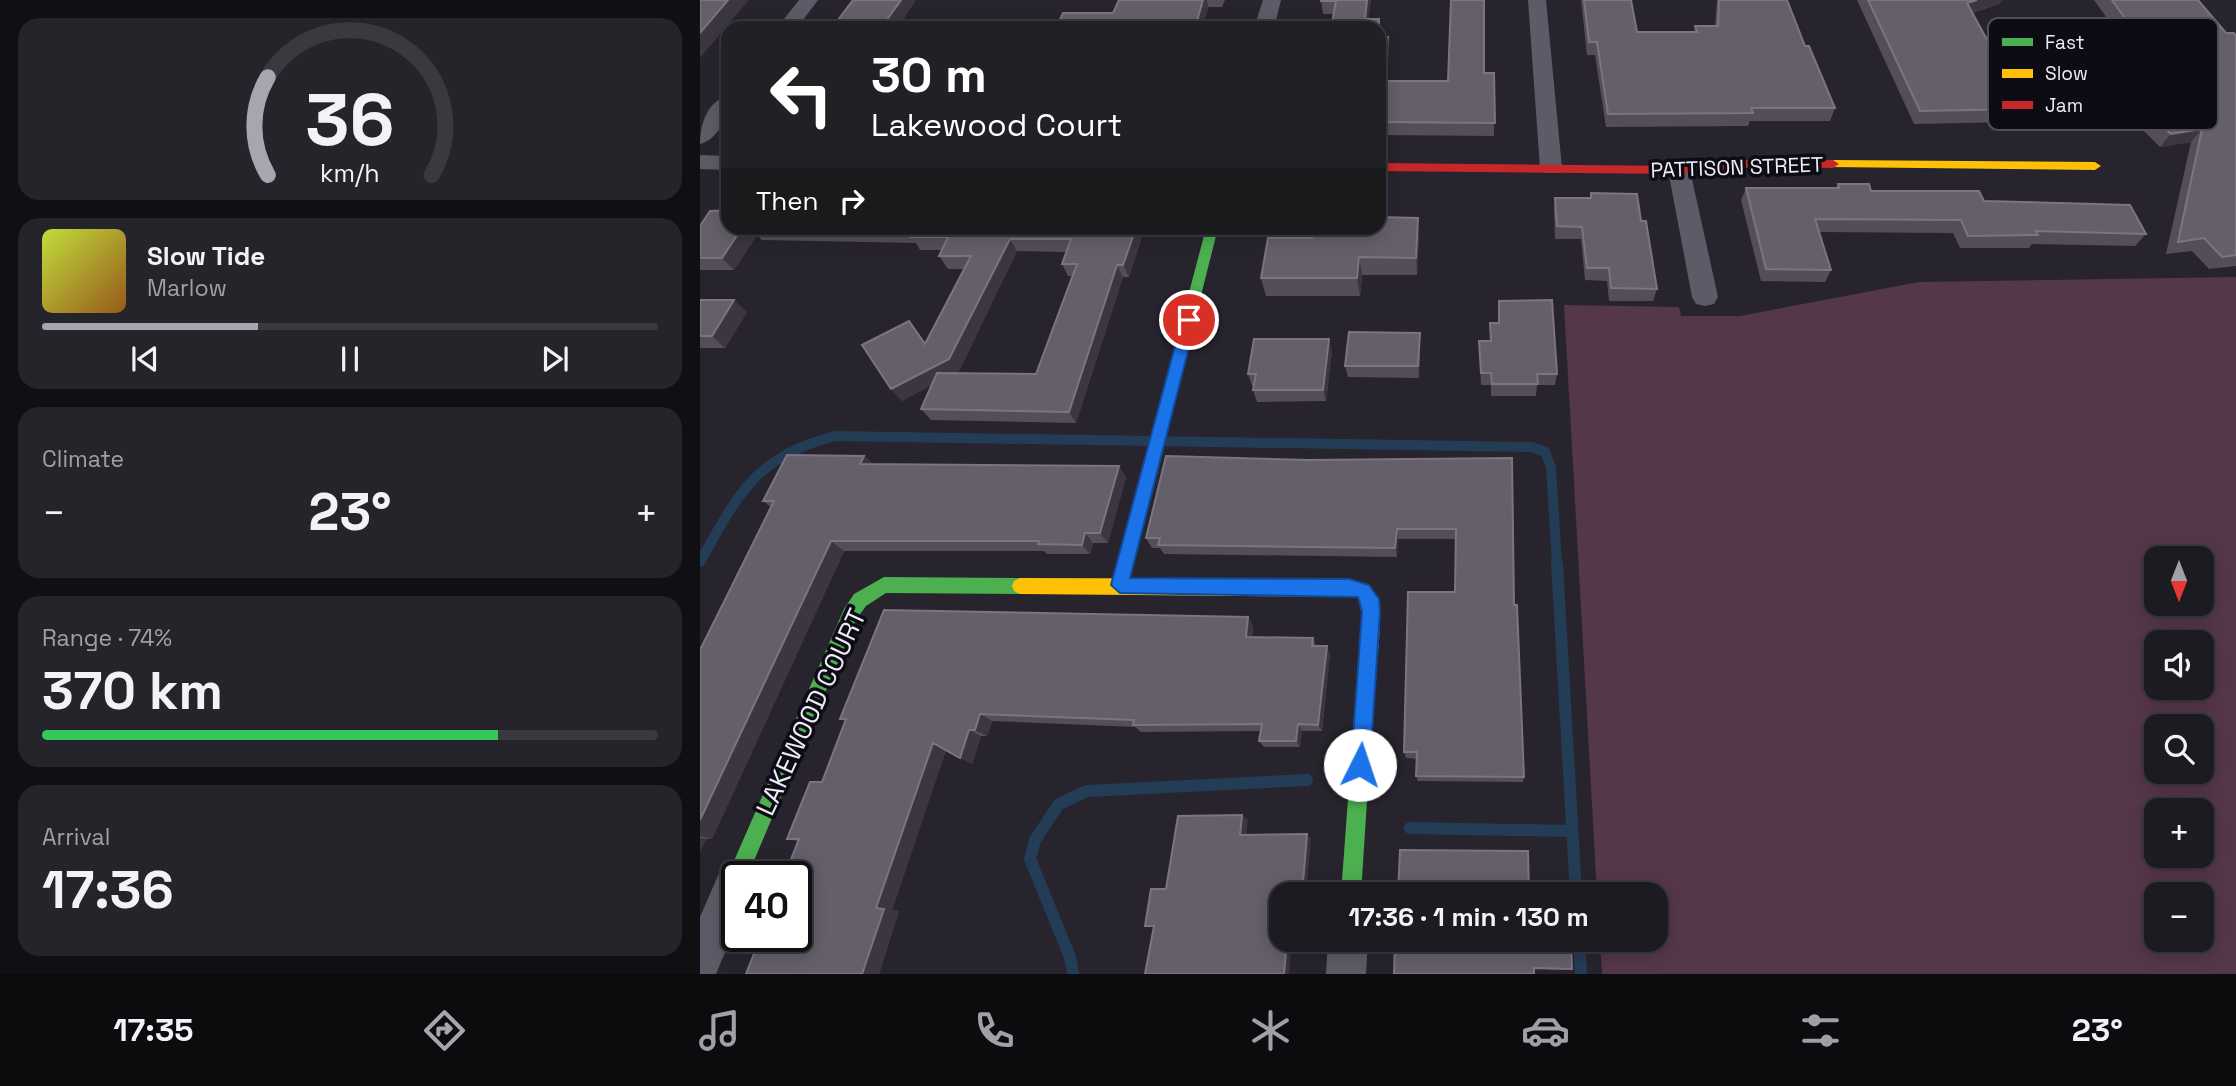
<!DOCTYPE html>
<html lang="en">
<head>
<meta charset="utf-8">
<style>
  :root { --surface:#1d1b22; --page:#25242a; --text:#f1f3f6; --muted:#a0a1a5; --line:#3b3940; --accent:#a8a5b1 }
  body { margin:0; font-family:"Space Grotesk",sans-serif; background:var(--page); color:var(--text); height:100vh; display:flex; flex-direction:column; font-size:26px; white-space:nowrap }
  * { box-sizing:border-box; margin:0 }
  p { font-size:23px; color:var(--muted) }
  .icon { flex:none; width:38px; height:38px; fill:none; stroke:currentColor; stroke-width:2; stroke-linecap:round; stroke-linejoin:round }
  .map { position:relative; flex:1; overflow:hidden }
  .drawer { display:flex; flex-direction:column; gap:18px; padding:18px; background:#100f13; width:700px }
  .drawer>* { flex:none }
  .banner { position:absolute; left:21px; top:21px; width:665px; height:214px; border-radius:21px; box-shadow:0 4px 18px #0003,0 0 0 2px var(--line); background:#202124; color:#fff; overflow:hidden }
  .needle { width:46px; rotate:180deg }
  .buttons { position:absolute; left:1444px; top:546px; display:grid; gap:14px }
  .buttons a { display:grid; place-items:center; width:70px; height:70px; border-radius:14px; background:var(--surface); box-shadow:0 4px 18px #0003,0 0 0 2px var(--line); font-size:35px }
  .speed { position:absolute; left:21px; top:861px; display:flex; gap:14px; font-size:35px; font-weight:700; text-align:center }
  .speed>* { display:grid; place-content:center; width:91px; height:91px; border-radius:50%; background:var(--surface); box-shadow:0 4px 18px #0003,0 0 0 2px var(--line); line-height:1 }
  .speed .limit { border:4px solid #111; border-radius:10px; background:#fff; color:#111 }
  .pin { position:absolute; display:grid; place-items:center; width:60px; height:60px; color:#fff; margin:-30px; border:4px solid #fff; border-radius:50%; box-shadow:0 2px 7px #0007 }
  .me { position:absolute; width:77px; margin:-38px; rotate:4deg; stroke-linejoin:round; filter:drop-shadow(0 0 5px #0008) }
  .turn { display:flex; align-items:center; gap:24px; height:147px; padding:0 35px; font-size:32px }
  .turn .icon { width:91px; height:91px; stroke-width:2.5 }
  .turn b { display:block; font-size:49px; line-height:60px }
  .then { display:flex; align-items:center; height:66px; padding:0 35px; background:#0003; gap:14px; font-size:26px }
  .big { font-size:52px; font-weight:700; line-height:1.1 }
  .drawer .widget { flex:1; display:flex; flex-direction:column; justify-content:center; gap:10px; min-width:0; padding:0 24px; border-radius:21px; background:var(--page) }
  .drawer .dial { align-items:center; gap:0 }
  .dial svg { height:182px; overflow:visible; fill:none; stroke:var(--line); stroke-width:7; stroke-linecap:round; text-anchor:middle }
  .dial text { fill:var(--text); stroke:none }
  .song { display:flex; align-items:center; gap:21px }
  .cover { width:84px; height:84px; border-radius:10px; background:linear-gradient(135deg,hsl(70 70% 55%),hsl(30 70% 35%)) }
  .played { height:7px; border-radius:4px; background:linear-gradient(90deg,var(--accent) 35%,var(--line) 35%) }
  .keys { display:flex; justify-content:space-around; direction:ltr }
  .heat { display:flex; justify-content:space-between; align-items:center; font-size:38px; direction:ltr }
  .charge { height:10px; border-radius:5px; background:linear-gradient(90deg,#34c759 74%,var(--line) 0) }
  .trip { position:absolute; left:569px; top:882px; width:399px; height:70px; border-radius:21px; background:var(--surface); box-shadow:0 4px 18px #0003,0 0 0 2px var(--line); font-weight:700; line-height:70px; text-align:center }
  .menu { display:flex; height:112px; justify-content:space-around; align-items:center; background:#0c0b0e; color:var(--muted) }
  .menu .icon { width:49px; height:49px }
  .menu .current { color:var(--accent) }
  .menu b { font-size:32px; color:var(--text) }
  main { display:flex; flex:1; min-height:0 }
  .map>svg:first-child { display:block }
  .green { fill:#55374a; fill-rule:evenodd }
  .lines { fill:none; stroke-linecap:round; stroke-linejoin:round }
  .stream-far1 { stroke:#233d56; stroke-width:10 }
  .stream { stroke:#233d56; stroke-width:12 }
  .street { fill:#5b5c67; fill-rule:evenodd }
  .fast { fill:#4caf50; fill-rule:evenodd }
  .slow { fill:#ffc107; fill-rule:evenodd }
  .jam { fill:#c62828; fill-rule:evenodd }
  .wall { fill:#544e59; fill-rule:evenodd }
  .shaded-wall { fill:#3b3641 }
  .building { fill:#645f6a; stroke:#7a7580; stroke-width:2 }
  .route { fill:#1a73e8; stroke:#114b97; stroke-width:2 }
  .labels { text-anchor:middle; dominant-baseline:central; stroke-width:7; stroke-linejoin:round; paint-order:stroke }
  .far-street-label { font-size:21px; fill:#eeebf8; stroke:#0d0b13 }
  .street-label { font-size:26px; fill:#eeebf8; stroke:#0d0b13 }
  .key { fill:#0d0b13; stroke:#504e58; stroke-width:2 }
  .key-label { font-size:19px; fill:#eeebf8 }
</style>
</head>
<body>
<main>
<section class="drawer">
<div class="widget dial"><svg viewBox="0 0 100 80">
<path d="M14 69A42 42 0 1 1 86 69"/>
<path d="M14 69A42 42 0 0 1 14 26" stroke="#a8a5b1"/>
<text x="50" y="56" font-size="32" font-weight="700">36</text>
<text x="50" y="72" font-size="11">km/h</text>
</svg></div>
<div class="widget">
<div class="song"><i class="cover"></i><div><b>Slow Tide</b><p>Marlow</p></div></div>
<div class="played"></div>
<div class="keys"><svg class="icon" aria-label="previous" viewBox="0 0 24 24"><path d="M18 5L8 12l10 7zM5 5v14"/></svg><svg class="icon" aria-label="pause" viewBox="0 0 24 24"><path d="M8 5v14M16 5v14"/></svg><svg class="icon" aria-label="next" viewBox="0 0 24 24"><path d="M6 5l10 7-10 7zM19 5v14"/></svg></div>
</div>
<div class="widget"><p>Climate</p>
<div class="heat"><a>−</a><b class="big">23°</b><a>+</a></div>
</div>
<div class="widget"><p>Range · 74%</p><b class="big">370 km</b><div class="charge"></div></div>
<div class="widget"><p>Arrival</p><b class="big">17:36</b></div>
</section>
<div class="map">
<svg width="1536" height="974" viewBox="0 0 1536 974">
  <rect width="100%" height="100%" fill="#27242e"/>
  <path class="green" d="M1536 277V974H902L900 940H956V894H897L864 305 979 307 981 316H1040L1219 282ZM1456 558H1502V604H1456ZM1456 642H1502V688H1456ZM1456 726H1502V772H1456ZM1456 810H1502V856H1456ZM1502 894V940H1456V894Z"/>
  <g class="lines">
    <path class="stream-far1" d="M0 562C38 494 55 457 135 436L832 447 845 452 851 467 857 565"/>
    <path class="stream" d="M857 564 876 894
      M710 828 872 831
      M879 940 881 974
      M373 974 370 957 330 859 335 840 359 804 387 791 607 780"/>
    <path class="street" d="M99 0H118L97 28H77Z
      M563 0H581L574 28H554Z
      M828 0H846L862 168 859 173H843L840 168Z
      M28 96C28 114 21 138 0 144 0 125 7 101 28 96Z
      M0 155 28 156V170L0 169Z
      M979 163 987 165 990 170 1018 297 1014 304 1005 306 996 304 992 297 968 170 971 165Z
      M37 859 51 864 56 877H37V924L16 974H0V917L23 864Z
      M628 940H668L666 974H626Z"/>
    <path class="fast" d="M506 228H518L428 585 426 590 420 593 414 590 412 585Z
      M184 577 320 578 326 581 328 586 326 591 320 594 186 593 166 606 156 620 47 877H37V887L30 884 27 877 30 870 144 609 154 594Z
      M666 668 672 671 675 677 661 894H641L657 677 660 671Z"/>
    <path class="slow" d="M1133 160 1395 162 1401 166 1395 170 1129 167 1127 164Z
      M320 578 649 579 669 585C686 614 678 645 675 677L672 683 666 686 660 683 657 677 663 620 658 597 320 594 314 591 312 586 314 581Z"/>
    <path class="jam" d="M1057 159 1133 160 1139 164 1133 168 1057 167 979 174 679 171V163L979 166Z"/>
  </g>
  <path class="wall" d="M419 0H525L522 7H508L502 28H255L294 21 297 26H357L413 13Z
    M621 0H671L668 19H679L680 37H688L689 50 686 81H748L751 0H784V73H794V136L679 135V28H631L634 14H623Z
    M881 0H931L937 32H994L995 26H1015L1017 0H1087L1105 46 1135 108 1130 121H1050L1048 126 906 127 895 55H887Z
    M1157 0H1302L1299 4 1272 13 1304 71H1386L1365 41 1373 28H1414L1394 0H1498L1526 33 1536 36V266L1509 269 1492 251 1466 254 1491 142 1460 147 1428 115 1318 114 1313 122 1214 124Z
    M1138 184 1171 191 1284 201 1446 234 1435 246 1332 244 1329 248H1260L1253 233 1119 232 1131 270 1125 282 1061 281 1041 200 1046 188H1136Z
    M891 193 941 221 957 289 953 301H909L907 281 885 280 881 239H855L854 210 855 198H890Z
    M0 226 28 228H445L429 277H423L376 423 231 420 221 409 231 385 202 401 191 389 219 334 225 343 264 269H248L239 256 242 250H220L216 243 62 240 57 235 34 270H0ZM317 251 366 252 362 264 368 276H372L336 374 255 373 259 371Z
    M719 236 717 275H662L660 296H566L561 278 612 238Z
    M0 300 47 312 25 348H0Z
    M799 301 857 374 855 385H837L836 396H791V385H781L779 341H790V323H798Z
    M720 333V345L719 378 648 377 645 366Z
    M632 351 626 401 557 402 553 390 554 386H552L548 374Z
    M164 456 173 464 426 477 408 543H393L390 554H347L344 551H144L12 839H6L0 852V650L71 507 63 501Z
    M812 458 814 605 824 777 823 782 718 781 716 776 717 759 706 758 704 752 755 592 756 539H698L697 557 464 554 460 548H452L446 538 609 460Z
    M548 617 553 626 552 637 613 638 616 646 630 654 622 731H602L600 747H564L559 741 561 731 441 732 435 727 292 721 287 736H281L272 764 246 750 192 910 199 911 179 974 98 841 87 839 122 782 146 721 140 719Z
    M695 940 872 969 870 970 834 969Z"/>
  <path class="shaded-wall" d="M28 0H47L48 1 0 58V33Z
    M201 0H216L198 28H181Z
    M503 0H507L508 7 502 28H495Z
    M667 0H671L667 28 665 19Z
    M1277 0H1302L1299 4 1260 16 1267 3Z
    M688 37 689 50 684 94 683 81Z
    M1502 129 1491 142 1460 147 1471 134Z
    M718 218 719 236 717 275 716 258Z
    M42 228H62H50L57 235 34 270 22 258Z
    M436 228H445L429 277 423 265Z
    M310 239 317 251 259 371 202 401 191 389Z
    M659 257 662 275 660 296 657 278Z
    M417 265 423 277 376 423 369 412Z
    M34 300 47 312 25 348 12 336Z
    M720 333V345L719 378 718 366Z
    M629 339 632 351 626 401 623 390Z
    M164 456 175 466 160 464Z
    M419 466 426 477 408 543 400 533Z
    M697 529 698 539 697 557 695 548Z
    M385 533 393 543 390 554 382 545Z
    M131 541 144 551 12 839 0 836V820Z
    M548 617 553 626 550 646 546 637Z
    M627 646 630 654 622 731 618 725Z
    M280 714 292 721 287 736 275 730Z
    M598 724 602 731 600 747 596 741Z
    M269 730 281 736 272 764 260 758Z
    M233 743 246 750 192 910 199 911 179 974H162L176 908Z
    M542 815 548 820 546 840 540 835Z
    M607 834 611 839 606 894H602Z
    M0 838 6 839 0 852Z
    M587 940H592L589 974H584Z"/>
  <path class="building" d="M0 0H28L0 33Z
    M153 0H201L181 28H132Z
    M419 0H503L495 28H255L260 20 294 21 291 26H357L363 13H413Z
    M621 0H667L665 19H679V28H631L636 1H621Z
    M751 0H784V73H794L795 123 679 122V37H688L683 81H748Z
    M884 0H931L937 32H997L995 26H1018L1019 0H1087L1105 46H1109L1135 108H1051L1053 113 908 114 897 42H889Z
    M1168 0H1277L1267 3 1304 71H1403L1373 28 1431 27 1412 0H1498L1526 33H1534L1536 36V255L1522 257 1504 238 1478 242 1502 129 1471 134 1437 102 1316 101 1321 109 1220 111Z
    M1138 184H1169L1171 191H1279L1284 201 1430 205 1446 234 1336 231 1338 235 1268 236 1261 220 1115 219 1131 270 1066 269 1046 188H1139Z
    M891 193 937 194 941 221H946L957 289 911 288 909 268H887L882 227 857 226 855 198H891Z
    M28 210V228H42L22 258H0V226L10 211Z
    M679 217 718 218 716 258 659 257 657 278H561L568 238H612L613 233H623L624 228H679Z
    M50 228H436L423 265H417L369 412 221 409 237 373 336 374 377 264H362L371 239H310L249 359 191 389 162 345 209 321 225 344 271 256H239L248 237H211L214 231Z
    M0 300H34L12 336H0Z
    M852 300 857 374H837L838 384H792L791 373H781L779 341H791L790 323H799V301Z
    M649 332 720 333 718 366H645Z
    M554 339H629L623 390H553L556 374H548Z
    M87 455 164 456 160 464 419 466 400 533H385L382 545 338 544 339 541H131L0 820V650L74 501H63Z
    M466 456 609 460 812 458 814 605H817L824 777 716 776 717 752H704L708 592H755L756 529H697L695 548 458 545 460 538H446Z
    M184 610 548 617 546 637 613 638 612 646H627L618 725 598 724 596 741H559L562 724 433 725 434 720 280 714 275 730H269L260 758 233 743 176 908 184 909 162 974H46L61 936H96V877H84L99 839H87L110 782H122L146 719H140Z
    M542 815 540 835 607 834 602 894H581V940H587L584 974H445L454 926H445L451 889H466L478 816Z
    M700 850 828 851 829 894H698Z
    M695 940H871L872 969 834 968V974H694Z"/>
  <path class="route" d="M489 315 496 320 430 578 649 579 669 585 679 599 680 611 670 765 667 772 660 775 653 772 651 765 662 611 658 597 420 593 411 585 482 320Z"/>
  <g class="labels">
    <g class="far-street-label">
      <text transform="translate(1037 167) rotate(-2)">PATTISON STREET</text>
    </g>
    <g class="street-label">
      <text transform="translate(111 712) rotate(-65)">LAKEWOOD COURT</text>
    </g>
  </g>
  <rect x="1288" y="18" width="230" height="112" rx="10" class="key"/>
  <rect x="1302" y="38" width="31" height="8" fill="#4caf50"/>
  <rect x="1302" y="69" width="31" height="9" fill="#ffc107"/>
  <rect x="1302" y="101" width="31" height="8" fill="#c62828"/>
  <g class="key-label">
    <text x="1345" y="49">Fast</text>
    <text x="1345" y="80">Slow</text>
    <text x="1345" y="112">Jam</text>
  </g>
</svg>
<div class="buttons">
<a><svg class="needle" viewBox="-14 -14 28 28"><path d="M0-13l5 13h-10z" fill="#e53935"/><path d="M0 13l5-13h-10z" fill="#a0a1a5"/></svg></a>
<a><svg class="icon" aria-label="sound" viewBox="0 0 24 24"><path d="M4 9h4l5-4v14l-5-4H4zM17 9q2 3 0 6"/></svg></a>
<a><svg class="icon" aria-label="search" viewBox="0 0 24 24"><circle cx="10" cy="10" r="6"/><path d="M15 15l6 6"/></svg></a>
<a>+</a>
<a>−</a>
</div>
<div class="speed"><div class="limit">40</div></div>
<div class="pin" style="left:489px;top:320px;background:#d93025"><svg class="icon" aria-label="arrive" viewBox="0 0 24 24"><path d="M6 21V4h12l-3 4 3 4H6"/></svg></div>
<svg class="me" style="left:660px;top:765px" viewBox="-20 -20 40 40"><circle r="19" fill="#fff"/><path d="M0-13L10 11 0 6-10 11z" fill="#1a73e8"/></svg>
<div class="trip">17:36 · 1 min · 130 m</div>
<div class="banner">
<div class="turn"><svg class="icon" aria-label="left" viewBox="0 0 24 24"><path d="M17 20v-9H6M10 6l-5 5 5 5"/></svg><div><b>30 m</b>Lakewood Court</div></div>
<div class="then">Then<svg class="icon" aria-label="right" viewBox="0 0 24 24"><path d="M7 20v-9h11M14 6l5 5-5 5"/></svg></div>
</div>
</div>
</main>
<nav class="menu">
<b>17:35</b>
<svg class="icon current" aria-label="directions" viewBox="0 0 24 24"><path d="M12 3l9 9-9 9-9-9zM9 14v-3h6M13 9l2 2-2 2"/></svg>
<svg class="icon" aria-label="music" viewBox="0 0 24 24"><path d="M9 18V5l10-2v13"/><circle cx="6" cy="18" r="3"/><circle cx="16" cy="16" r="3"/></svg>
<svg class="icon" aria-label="phone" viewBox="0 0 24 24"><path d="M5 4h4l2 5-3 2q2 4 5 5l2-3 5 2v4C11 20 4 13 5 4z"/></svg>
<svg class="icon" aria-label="climate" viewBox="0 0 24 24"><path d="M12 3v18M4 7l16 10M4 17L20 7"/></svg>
<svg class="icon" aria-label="car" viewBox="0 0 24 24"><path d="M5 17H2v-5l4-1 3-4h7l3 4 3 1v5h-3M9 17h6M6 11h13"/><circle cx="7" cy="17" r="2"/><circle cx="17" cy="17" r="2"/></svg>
<svg class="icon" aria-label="filters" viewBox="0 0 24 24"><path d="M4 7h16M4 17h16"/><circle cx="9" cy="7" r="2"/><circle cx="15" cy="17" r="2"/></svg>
<b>23°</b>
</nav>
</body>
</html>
